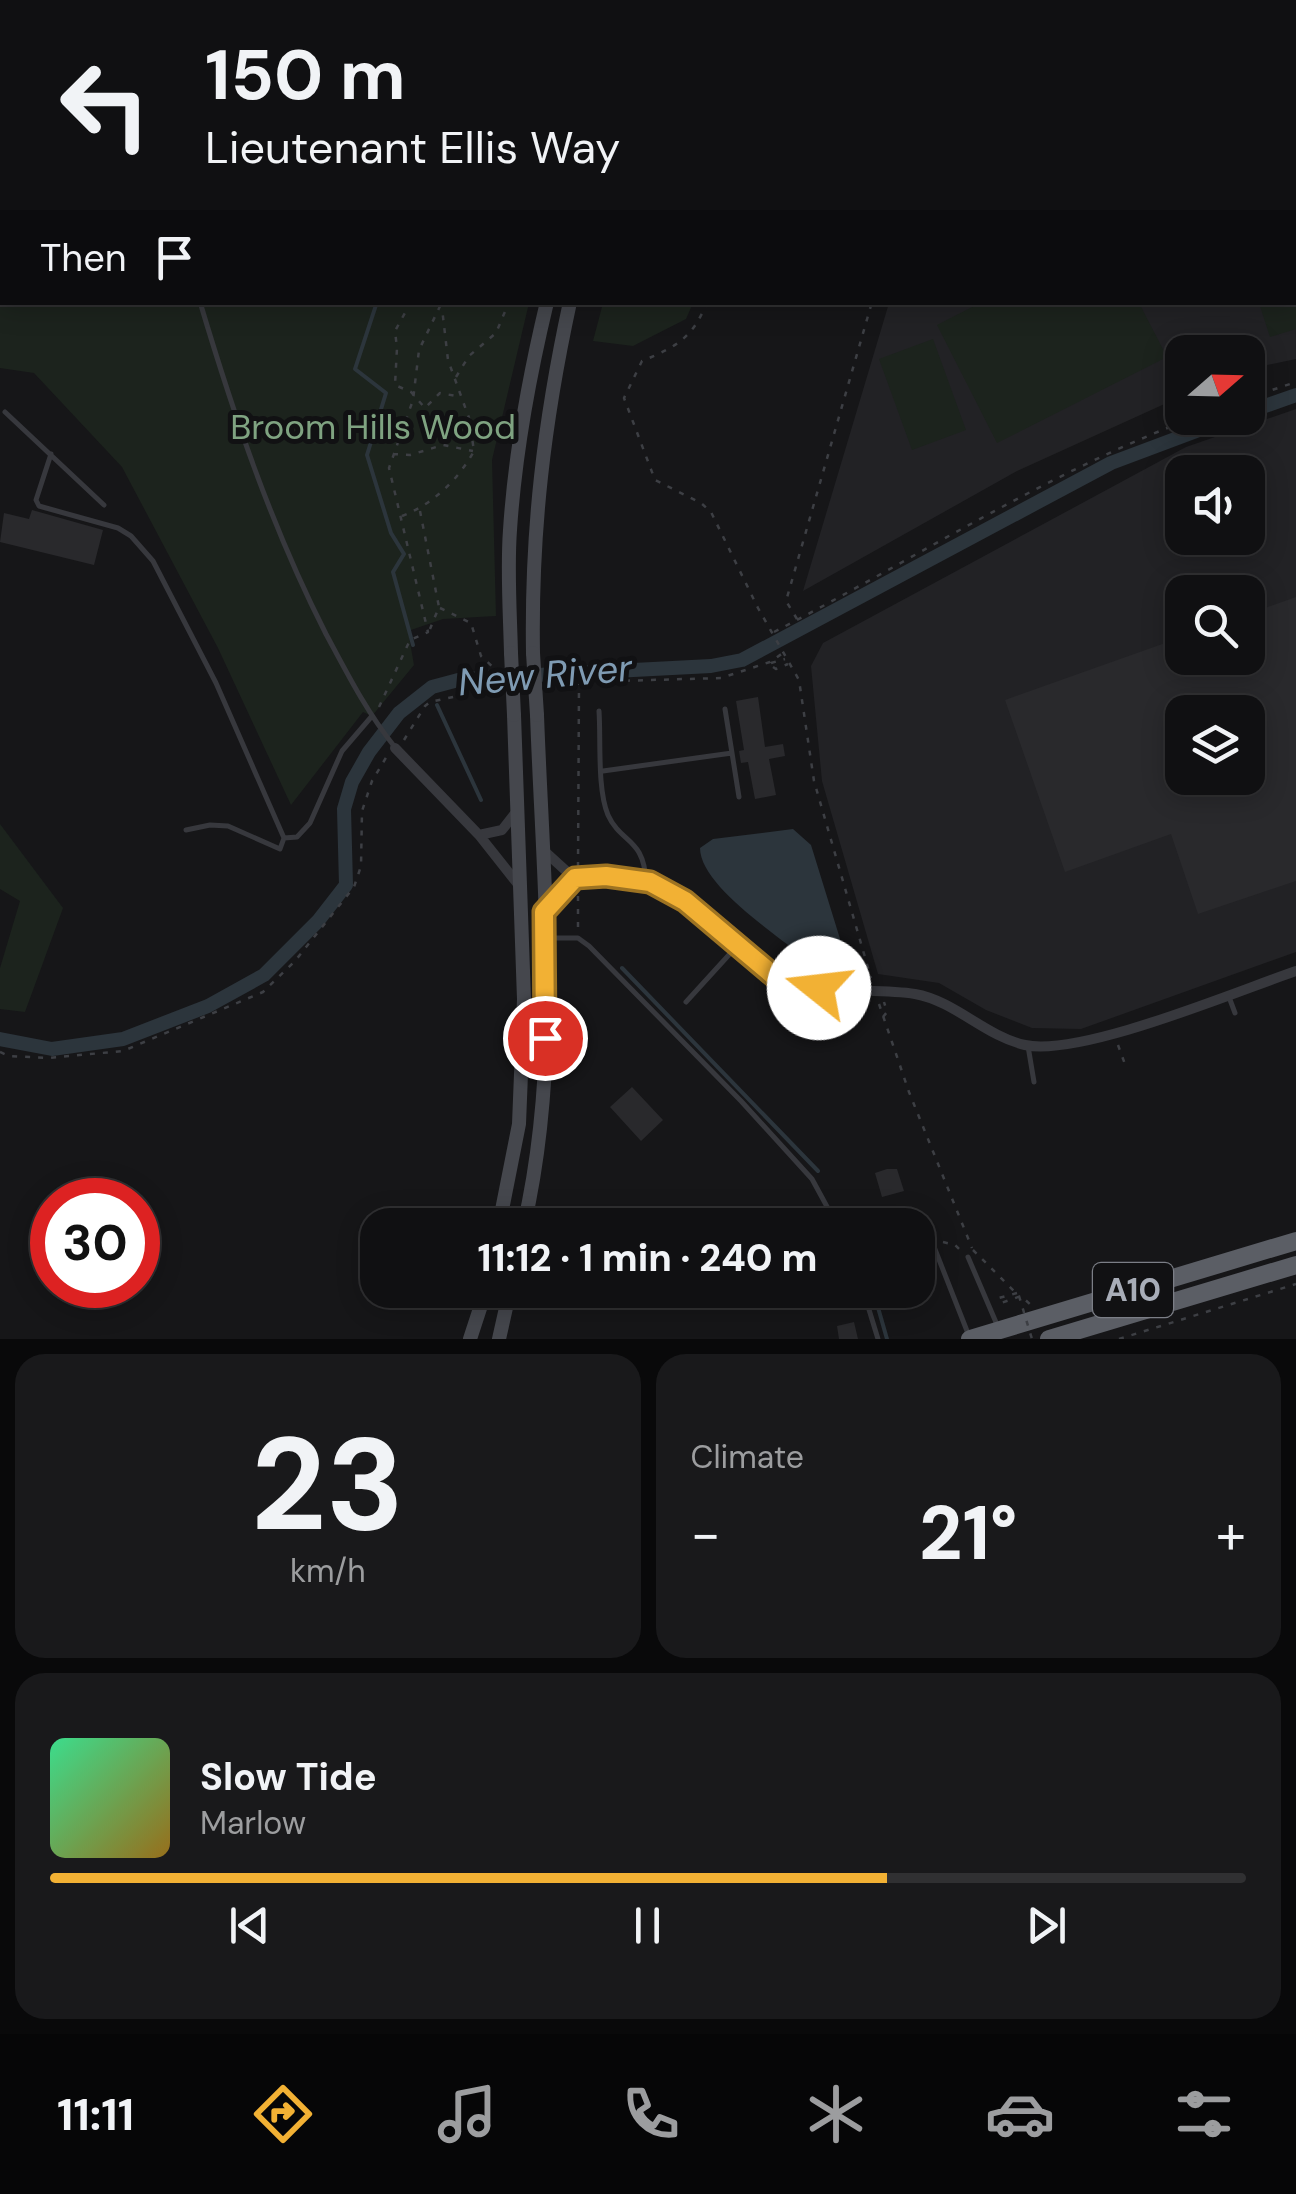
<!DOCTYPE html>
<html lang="en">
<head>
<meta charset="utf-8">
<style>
  :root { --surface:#101012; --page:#19191b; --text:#f1f3f6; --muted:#9c9d9f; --line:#303032; --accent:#f2b134 }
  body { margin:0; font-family:"DM Sans",sans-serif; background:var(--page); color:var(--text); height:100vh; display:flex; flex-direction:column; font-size:38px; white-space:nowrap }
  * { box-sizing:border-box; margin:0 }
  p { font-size:32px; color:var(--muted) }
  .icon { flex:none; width:55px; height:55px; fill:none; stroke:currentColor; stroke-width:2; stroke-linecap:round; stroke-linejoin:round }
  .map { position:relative; height:1339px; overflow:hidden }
  .sheet { display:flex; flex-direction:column; gap:15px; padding:15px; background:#09090a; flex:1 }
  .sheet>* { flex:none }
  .top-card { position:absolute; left:0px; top:0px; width:1298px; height:305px; box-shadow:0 5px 25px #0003,0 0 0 2px var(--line); background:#101012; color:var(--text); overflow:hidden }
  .needle { width:65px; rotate:70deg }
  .controls { position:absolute; left:1165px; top:335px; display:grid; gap:20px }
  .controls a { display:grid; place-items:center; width:100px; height:100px; border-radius:20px; background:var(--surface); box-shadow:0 5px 25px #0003,0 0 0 2px var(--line); font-size:50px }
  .speed { position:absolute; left:30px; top:1178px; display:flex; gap:20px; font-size:50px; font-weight:700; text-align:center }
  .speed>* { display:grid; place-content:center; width:130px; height:130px; border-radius:50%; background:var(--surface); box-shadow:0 5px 25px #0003,0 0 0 2px var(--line); line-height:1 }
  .speed .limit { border:15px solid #d22; background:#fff; color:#111 }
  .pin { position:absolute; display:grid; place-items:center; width:85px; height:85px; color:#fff; margin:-42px; border:5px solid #fff; border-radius:50%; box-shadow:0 2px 10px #0007 }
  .me { position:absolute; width:110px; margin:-55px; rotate:286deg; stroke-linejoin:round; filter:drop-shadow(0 0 8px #0008) }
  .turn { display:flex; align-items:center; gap:35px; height:210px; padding:0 40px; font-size:45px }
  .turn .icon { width:130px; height:130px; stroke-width:2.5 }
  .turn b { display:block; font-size:70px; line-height:85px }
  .then { display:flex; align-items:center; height:95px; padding:0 40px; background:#0003; gap:20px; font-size:38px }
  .big { font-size:75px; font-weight:800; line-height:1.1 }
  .sheet .tile { flex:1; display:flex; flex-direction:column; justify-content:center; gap:15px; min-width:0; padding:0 35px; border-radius:30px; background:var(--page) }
  .sheet .dial { align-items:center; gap:0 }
  .dial b { font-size:130px; line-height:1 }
  .song { display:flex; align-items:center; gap:30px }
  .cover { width:120px; height:120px; border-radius:15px; background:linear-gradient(135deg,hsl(150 70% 55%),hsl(40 70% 35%)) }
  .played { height:10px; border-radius:5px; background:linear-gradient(90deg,var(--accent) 70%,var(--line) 70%) }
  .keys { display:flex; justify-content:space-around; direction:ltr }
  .heat { display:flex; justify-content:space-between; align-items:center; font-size:55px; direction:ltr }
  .sheet .tiles { flex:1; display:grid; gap:15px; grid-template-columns:1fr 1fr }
  .tile:last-child { grid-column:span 2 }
  .trip { position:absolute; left:360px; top:1208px; width:575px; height:100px; border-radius:30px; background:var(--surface); box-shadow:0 5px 25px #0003,0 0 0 2px var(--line); font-weight:800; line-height:100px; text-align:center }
  .dock { display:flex; height:160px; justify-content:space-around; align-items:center; background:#060607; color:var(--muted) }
  .dock .icon { width:70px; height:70px }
  .dock .on { color:var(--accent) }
  .dock b { font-size:45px; color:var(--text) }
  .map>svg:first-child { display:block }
  .built { fill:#222225; fill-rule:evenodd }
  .green { fill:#1c231d }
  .water { fill:#2c353c }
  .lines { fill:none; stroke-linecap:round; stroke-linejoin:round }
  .stream { stroke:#2c353c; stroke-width:4 }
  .canal { stroke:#2c353c; stroke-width:14 }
  .building { fill:#29292c; fill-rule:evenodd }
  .path { stroke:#3d3f44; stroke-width:2.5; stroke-dasharray:5 8; stroke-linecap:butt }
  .service { stroke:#37383d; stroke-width:5 }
  .minor { stroke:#37383d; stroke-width:10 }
  .secondary { stroke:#45474d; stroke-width:14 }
  .trunk { stroke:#5b5e65; stroke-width:18 }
  .path-bridge { stroke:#3d3f44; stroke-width:2.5; stroke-dasharray:5 8; stroke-linecap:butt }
  .secondary-bridge { stroke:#45474d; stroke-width:14 }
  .route-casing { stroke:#9d7322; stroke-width:25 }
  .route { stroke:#f2b134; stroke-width:18 }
  .labels { text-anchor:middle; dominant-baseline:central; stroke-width:10; stroke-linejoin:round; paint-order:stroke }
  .shield { fill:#111113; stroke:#7b7e86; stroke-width:2.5 }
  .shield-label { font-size:32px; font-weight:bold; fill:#a8adb8 }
  .park-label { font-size:35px; fill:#7fa381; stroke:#111113 }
  .water-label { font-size:38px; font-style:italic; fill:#7f9bb3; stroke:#111113 }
</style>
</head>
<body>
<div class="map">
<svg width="1296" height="1339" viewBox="0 0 1296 1339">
  <rect width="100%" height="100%" fill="#161618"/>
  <path class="built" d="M865 0H1293L1294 2H866Z
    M1295 5 1296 359 1248 369V352H1182V396L1017 471 803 591 889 303 1295 302Z
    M1296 409V952L1081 1029 1032 1028 986 1010 939 983 878 974 822 781 811 666 823 643 1186 447ZM1182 472H1248V538H1182ZM1182 592H1248V658H1182ZM1182 712H1248V778H1182Z"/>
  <path class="green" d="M0 0 226 2H2V302L529 303 492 460 496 616 443 619 408 631 414 665 372 716 363 712 291 805 218 648 122 467 34 373 0 368Z
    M367 0H628L361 2Z
    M691 0H865L866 2H690Z
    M1296 214V329L1270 337 1259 303 1295 302Z
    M982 302 1139 303 1167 357 997 443 937 325Z
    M603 303V302L693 303 686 319 633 346 593 341Z
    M933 339 966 430 912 450 879 359Z
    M0 824 63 908 25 1012 0 1009V968L20 901 0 889Z"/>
  <path class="water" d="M793 829 811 845 841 942 832 958 809 961C780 937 700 886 700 848L713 839Z"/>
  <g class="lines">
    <path class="stream" d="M100 0 102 2
      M457 2 458 0
      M377 302 355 369 386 393 367 455 391 533 404 554 393 572 413 645
      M437 705 481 800
      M622 968 818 1171
      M848 1223 849 1225
      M873 1290 887 1339"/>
    <path class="canal" d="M1248 412 1296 395
      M0 1039 52 1049 123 1039 208 1006 264 975 318 921 346 885 344 809 352 782 369 752 399 713 432 687 462 679 711 666 742 660 1111 463 1231 418"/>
  </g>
  <path class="building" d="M32 510 103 530 94 565 0 542 4 513 29 519Z
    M1296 597V881L1198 914 1171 834 1065 872 1005 700 1182 637V658H1248V614ZM1182 712H1248V778H1182Z
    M758 697 765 747 783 744 785 756 769 759 776 795 755 799 748 762 741 763 739 751 744 750 736 701Z
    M632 1087 663 1120 641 1141 610 1107Z
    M887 1169H897L904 1191 882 1197 875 1173Z
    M854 1322 858 1339H839L837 1326Z"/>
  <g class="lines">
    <path class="path" d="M70 0 71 2
      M479 0 483 2
      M852 0 853 2
      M35 2 41 0
      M595 2 596 0
      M0 11H2
      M411 302 395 331 397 348 395 385 411 392 425 408 440 393 461 397
      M707 302C693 338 676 347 642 361L624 398 655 480 701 503 711 512 758 608 799 680 814 781 871 978
      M456 377 469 356 496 333 509 302
      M1248 398 1296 382
      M393 454 410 455 443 445 473 451
      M420 511 439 607 430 629
      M402 516C433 504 458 480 474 451L469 418 448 360 442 308
      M440 608 471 623 481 656 494 668
      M797 619 786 601 872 302
      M774 632C913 560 1046 473 1193 418
      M771 663 785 659
      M773 667 776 669 788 664
      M547 683 721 678 770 662 783 653
      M379 707 410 640 428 632 389 468 413 400 419 350 442 302
      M404 740 425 706 430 702 494 688
      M578 867 579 684
      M578 927V895
      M879 1004 909 1092 972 1248
      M883 1017 887 1012 884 1002
      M1118 1045 1126 1067
      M0 1052 9 1056 48 1058 123 1051 263 992 295 961 354 887 361 866 362 811 372 781 387 756
      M844 1218 873 1225
      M943 1242 955 1245 962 1252
      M1017 1293 999 1298 1001 1303 1021 1296 1032 1306
      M1119 1339 1296 1284"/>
    <path class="service" d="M0 88H2
      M200 302C234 416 272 528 326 634 347 673 366 711 394 746
      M5 412 104 505
      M51 454 36 500 39 506 118 528 131 536 153 561 216 683 284 838
      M725 709 739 797
      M599 711C601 739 597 789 608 815 621 844 644 837 646 882
      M603 771 732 753
      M186 830 210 825 228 826 280 849 284 838
      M284 838 297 837 310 823 342 751 372 716
      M550 938H578L589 946 741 1101 812 1179 837 1225
      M1229 997 1235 1013
      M686 1002 737 946
      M1028 1046 1034 1082
      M929 1234 969 1336
      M968 1257 998 1327
      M863 1290 878 1339"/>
    <path class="minor" d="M395 748 479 835 521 888
      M479 835 502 830 517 811
      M542 849 575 879C653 873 675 892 731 941 744 952 758 967 772 975 811 997 872 987 915 994 955 1001 985 1036 1025 1045 1081 1057 1237 991 1296 971
      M546 911 575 879"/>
    <path class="secondary" d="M646 2 647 0
      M669 2 670 0
      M511 653C510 612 507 570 510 530 515 453 529 377 547 302
      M533 653C531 531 544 422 570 302
      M499 1225 519 1124 524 999 514 715
      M524 1225C562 1059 543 883 537 715
      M470 1339 486 1290
      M499 1339 510 1290"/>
    <path class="trunk" d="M970 1339 1296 1241
      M1049 1339 1296 1265"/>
    <path class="path-bridge" d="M973 1250 1019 1296 1032 1339"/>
    <path class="secondary-bridge" d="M511 653 514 715
      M533 653 537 715"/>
  </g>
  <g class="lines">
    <defs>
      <path id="route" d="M545 1038 544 912 575 878 606 876 650 882 685 901 774 976 819 988"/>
    </defs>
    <use href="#route" class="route-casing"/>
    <use href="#route" class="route"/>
  </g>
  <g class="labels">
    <rect class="shield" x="1093" y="1263" width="80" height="54" rx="8"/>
    <g class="shield-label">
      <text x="1133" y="1290">A10</text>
    </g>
    <g class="park-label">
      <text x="373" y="427">Broom Hills Wood</text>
    </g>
    <g class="water-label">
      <text transform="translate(545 675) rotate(-5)">New River</text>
    </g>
  </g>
</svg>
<div class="controls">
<a><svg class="needle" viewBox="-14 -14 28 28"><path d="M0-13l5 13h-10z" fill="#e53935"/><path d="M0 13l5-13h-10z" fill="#9c9d9f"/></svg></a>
<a><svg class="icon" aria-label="sound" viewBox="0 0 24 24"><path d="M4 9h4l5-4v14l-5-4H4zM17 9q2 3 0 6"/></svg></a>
<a><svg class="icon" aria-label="search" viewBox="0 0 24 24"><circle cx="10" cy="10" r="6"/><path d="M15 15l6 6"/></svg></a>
<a><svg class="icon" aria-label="layers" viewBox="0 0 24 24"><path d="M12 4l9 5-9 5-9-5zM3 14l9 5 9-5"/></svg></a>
</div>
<div class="speed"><div class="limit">30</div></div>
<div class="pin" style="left:545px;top:1038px;background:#d93025"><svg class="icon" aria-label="arrive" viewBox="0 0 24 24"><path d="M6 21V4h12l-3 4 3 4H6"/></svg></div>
<svg class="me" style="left:819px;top:988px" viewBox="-20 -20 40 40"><circle r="19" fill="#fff"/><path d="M0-13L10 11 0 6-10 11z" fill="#f2b134"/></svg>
<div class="trip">11:12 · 1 min · 240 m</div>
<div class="top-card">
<div class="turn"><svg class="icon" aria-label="left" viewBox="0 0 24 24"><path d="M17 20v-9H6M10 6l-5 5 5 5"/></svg><div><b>150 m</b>Lieutenant Ellis Way</div></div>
<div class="then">Then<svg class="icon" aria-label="arrive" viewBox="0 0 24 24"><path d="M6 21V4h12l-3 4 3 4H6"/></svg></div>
</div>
</div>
<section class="sheet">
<div class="tiles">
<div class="tile dial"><b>23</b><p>km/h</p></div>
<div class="tile"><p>Climate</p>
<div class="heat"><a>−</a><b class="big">21°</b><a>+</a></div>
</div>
<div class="tile">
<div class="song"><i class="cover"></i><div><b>Slow Tide</b><p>Marlow</p></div></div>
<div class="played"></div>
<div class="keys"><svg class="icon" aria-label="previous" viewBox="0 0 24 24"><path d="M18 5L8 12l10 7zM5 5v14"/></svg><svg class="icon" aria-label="pause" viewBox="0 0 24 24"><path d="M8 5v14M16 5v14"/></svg><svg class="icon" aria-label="next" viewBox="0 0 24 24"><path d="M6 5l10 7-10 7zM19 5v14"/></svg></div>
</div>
</div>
</section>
<nav class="dock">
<b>11:11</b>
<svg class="icon on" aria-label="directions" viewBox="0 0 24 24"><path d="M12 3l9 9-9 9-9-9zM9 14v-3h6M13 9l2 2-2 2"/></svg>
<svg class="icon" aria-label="music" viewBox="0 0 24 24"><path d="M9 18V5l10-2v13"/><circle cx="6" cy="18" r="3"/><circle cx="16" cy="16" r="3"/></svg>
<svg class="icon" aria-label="phone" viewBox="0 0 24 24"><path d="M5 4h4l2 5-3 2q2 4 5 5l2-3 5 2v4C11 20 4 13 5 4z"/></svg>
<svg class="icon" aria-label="climate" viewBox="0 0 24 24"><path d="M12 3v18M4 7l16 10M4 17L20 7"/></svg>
<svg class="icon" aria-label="car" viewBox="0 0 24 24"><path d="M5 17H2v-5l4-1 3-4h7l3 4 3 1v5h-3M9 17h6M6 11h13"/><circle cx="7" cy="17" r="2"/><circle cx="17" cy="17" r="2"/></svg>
<svg class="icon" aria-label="filters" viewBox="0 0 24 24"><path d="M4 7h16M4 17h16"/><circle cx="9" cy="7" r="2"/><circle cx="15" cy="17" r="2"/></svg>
</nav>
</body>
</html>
